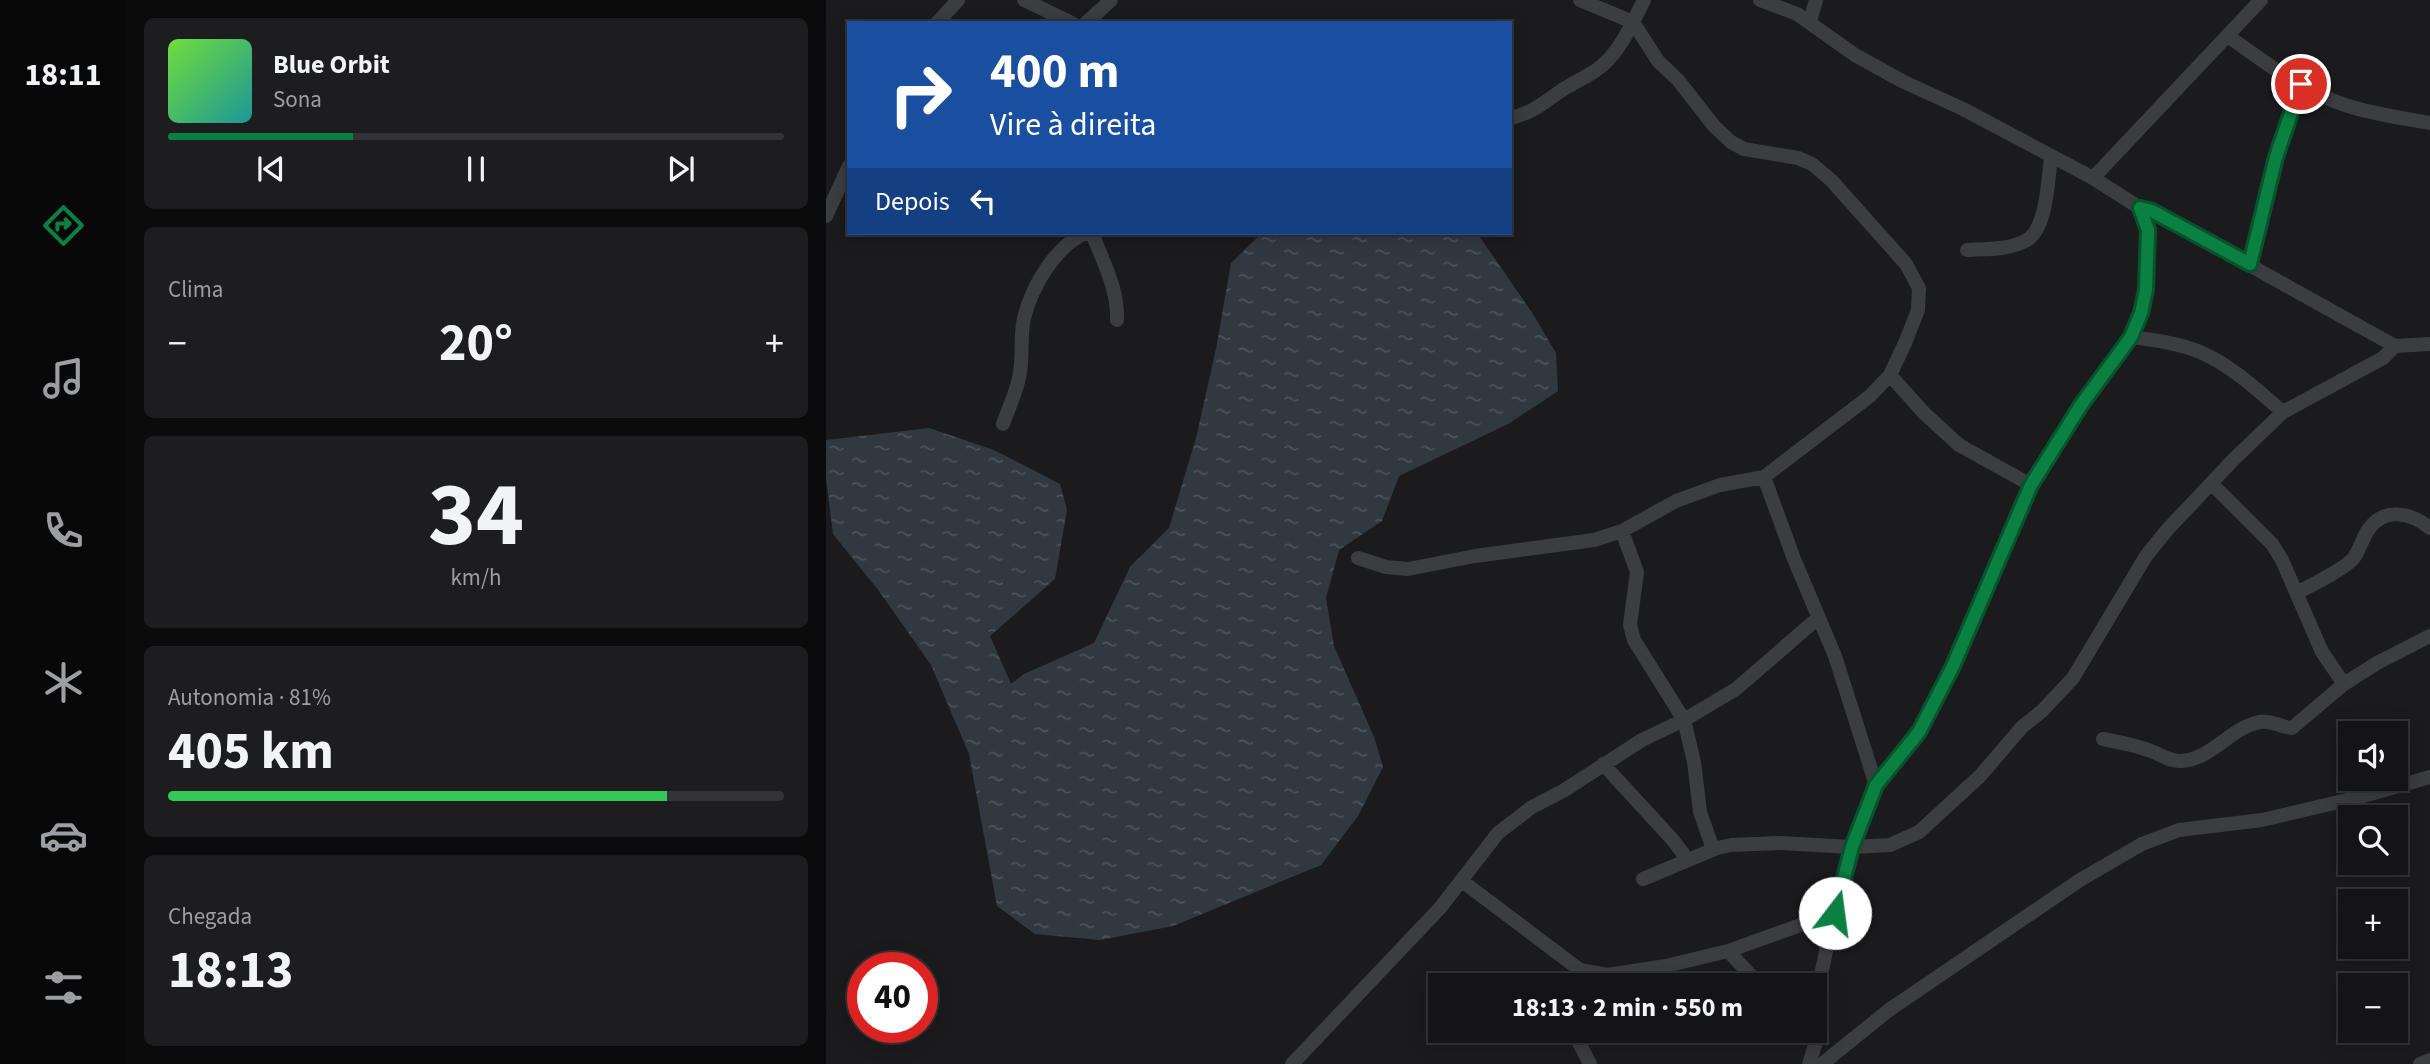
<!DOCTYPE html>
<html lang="pt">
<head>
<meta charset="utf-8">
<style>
  :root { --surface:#141416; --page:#1d1d1f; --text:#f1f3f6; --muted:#9d9ea1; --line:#333335; --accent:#0b8043 }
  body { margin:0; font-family:"Source Sans 3",sans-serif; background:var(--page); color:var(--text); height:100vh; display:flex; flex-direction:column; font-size:26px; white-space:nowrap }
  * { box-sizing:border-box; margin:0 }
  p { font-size:23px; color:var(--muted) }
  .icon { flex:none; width:38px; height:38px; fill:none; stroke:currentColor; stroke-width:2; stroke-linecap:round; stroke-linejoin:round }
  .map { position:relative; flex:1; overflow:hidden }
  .panel { display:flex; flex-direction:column; gap:18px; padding:18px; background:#0b0b0c; width:700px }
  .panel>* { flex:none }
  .guide { position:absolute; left:21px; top:21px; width:665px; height:214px; border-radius:0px; box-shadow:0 4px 18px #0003,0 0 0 2px var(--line); background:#1a4fa0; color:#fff; overflow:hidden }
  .buttons { position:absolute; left:1512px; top:721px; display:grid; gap:14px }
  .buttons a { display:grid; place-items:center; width:70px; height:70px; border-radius:0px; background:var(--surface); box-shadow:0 4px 18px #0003,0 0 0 2px var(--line); font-size:35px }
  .speed { position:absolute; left:21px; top:952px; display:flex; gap:14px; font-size:35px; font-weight:700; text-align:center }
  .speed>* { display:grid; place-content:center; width:91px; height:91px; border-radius:50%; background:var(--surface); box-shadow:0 4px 18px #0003,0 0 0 2px var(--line); line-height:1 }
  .speed .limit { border:10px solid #d22; background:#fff; color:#111 }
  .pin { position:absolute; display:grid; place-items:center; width:60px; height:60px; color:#fff; margin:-30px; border:4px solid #fff; border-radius:50%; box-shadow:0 2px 7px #0007 }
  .me { position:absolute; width:77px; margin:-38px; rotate:15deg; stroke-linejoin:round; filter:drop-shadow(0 0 5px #0008) }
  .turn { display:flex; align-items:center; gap:24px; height:147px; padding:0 28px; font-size:32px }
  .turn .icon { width:91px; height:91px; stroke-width:2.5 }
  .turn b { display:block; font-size:49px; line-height:60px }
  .then { display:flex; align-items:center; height:66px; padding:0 28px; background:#0003; gap:14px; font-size:26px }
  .big { font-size:52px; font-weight:700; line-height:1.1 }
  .panel .card { flex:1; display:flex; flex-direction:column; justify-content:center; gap:10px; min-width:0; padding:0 24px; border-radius:10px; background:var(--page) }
  .panel .dial { align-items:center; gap:0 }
  .dial b { font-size:91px; line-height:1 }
  .song { display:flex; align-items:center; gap:21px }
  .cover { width:84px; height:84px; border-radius:10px; background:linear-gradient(135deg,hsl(100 70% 55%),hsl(180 70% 35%)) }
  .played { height:7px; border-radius:4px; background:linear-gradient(90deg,var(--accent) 30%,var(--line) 30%) }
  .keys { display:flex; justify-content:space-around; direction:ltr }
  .heat { display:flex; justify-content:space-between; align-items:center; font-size:38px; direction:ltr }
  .charge { height:10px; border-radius:5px; background:linear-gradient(90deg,#34c759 81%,var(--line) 0) }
  .trip { position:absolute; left:602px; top:973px; width:399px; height:70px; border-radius:0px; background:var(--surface); box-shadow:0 4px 18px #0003,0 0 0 2px var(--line); font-weight:700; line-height:70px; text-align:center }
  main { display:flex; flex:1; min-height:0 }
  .tabs { display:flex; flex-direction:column; width:126px; justify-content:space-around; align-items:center; background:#080809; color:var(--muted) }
  .tabs .icon { width:49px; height:49px }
  .tabs .current { color:var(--accent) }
  .tabs b { font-size:32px; color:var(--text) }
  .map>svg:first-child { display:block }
  .water { fill:url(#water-ripples) }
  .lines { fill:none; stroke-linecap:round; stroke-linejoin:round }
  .minor { stroke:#3c3d41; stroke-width:14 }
  .route-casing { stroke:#07532c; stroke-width:18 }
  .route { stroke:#0b8043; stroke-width:12 }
</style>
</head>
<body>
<main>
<nav class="tabs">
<b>18:11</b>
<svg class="icon current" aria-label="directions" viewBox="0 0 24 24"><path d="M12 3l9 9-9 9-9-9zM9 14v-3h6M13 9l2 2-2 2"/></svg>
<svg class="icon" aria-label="music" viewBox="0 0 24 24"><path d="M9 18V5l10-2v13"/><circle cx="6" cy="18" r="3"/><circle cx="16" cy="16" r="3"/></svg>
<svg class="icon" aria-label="phone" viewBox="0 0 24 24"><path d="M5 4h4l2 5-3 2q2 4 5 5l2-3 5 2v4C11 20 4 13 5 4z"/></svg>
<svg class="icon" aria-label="climate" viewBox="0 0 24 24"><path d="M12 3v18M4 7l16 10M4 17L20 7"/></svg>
<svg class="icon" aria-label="car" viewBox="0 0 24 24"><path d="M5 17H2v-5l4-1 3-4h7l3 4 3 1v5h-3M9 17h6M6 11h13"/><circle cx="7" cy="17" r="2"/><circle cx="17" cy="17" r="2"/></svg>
<svg class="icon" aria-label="filters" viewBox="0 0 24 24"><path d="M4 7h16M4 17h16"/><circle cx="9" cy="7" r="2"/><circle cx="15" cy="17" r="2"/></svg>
</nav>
<section class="panel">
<div class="card">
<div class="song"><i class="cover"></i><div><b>Blue Orbit</b><p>Sona</p></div></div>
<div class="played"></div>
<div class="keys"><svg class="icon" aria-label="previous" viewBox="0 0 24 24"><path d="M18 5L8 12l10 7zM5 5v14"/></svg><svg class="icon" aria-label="pause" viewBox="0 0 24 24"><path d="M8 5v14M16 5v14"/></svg><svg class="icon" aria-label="next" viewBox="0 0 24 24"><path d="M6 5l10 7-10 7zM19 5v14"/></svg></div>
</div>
<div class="card"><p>Clima</p>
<div class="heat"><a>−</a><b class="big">20°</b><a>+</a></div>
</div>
<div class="card dial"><b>34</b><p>km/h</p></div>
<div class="card"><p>Autonomia · 81%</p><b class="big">405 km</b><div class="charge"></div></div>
<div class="card"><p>Chegada</p><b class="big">18:13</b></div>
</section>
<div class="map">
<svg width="1604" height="1064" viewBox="0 0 1604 1064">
  <defs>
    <pattern id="water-ripples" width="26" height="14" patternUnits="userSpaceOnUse" patternTransform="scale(1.75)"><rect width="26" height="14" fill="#313940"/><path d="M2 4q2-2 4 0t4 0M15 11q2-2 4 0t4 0" fill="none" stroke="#4c535a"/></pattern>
  </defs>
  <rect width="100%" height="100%" fill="#1b1b1d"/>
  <path class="water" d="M436 233H651L705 311 730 353 732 391 682 424 573 476 556 521 513 550 500 598 508 646 548 737 557 767 532 816 495 865 347 926 274 940 209 934 171 906 143 754 105 665 53 591 7 534 0 478V440L103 428 168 450 234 484 241 510 229 579 164 636 185 684 198 674 268 643 304 567 343 528 370 438 390 349 405 263Z"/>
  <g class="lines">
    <path class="minor" d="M198 0 246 23
      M934 0 971 14 1029 55 1076 81 1137 109 1267 178 1314 208 1322 230 1320 290 1315 313 1305 337 1255 405 1205 485 1127 666 1092 732 1050 785 1026 847 1008 913 994 980 993 1032 983 1064
      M984 21 990 0
      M111 23 132 0
      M260 23 285 0
      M1402 36C1438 62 1476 91 1519 105 1546 114 1576 118 1604 123
      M684 118C705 114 719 102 736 90 750 81 766 75 778 64 796 47 807 22 818 0
      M1267 178 1435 0
      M1314 208 1326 211 1569 346 1604 344
      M0 216 23 166
      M266 233C277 262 292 288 291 320
      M1141 250C1159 249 1184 250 1201 240 1221 228 1222 179 1225 157
      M1424 264 1450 157 1475 84
      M1305 337C1328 340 1352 343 1374 352 1405 365 1432 391 1457 412
      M1064 375 1098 413 1133 445 1205 485
      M177 424C183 407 192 389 194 372 197 355 194 335 198 318 206 286 230 245 260 233
      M938 477 968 559 1009 656 1050 785
      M1386 484 1446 544 1456 560 1496 652 1518 684
      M796 531 811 572 804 625 808 640 858 720 868 762 874 812 887 849
      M532 558 560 567 582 569 649 556 768 540 796 531 850 501 894 485 938 477 1044 396 1064 375 1079 343 1092 310 1093 288 1080 264 1005 180 986 164 972 158 918 149 905 142 888 126 852 80 832 61 807 22 754 0
      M1471 593C1487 584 1514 572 1527 559 1534 550 1536 539 1542 530 1558 506 1585 513 1604 528
      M1277 739C1293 742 1309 745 1325 751 1336 755 1344 762 1356 761 1386 759 1405 727 1434 722 1446 720 1454 727 1466 728L1518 684 1551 663 1604 636
      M777 764 846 839 862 860
      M817 879 891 848 905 845 954 843 1026 847 1064 845 1093 832 1154 776 1196 727 1216 711 1247 678 1320 556 1341 530 1408 459 1457 412 1557 358 1569 346
      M636 881 754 970 781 975 840 966 902 951 1008 913
      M902 951 934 985
      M747 1031 764 1064
      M466 1064 614 908 672 833 706 807 737 791 816 740 858 720 910 689 992 618
      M996 1064 1063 1010 1254 880 1316 844 1353 830 1436 820 1534 797 1604 777
      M1594 1064 1604 1060"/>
  </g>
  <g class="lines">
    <defs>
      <path id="route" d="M1009 913 1026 847 1050 785 1093 732 1127 666 1205 485 1255 405 1305 337 1315 313 1320 290 1322 230 1314 208 1326 211 1424 264 1450 157 1475 84"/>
    </defs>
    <use href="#route" class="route-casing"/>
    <use href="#route" class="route"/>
  </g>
</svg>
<div class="buttons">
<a><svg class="icon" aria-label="sound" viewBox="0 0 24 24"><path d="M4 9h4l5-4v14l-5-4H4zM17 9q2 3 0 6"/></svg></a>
<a><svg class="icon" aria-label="search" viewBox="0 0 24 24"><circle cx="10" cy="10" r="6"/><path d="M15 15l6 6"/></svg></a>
<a>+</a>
<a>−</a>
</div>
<div class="speed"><div class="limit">40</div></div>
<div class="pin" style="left:1475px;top:84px;background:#d93025"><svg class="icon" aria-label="arrive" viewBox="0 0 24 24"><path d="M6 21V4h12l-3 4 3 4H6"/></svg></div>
<svg class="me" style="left:1009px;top:913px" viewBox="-20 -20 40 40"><circle r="19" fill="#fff"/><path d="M0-13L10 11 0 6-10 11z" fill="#0b8043"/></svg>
<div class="trip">18:13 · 2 min · 550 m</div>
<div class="guide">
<div class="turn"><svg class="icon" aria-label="right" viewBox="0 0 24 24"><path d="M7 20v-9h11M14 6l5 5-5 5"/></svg><div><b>400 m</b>Vire à direita</div></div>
<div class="then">Depois<svg class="icon" aria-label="left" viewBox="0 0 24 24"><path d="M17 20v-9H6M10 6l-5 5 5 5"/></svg></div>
</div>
</div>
</main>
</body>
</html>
